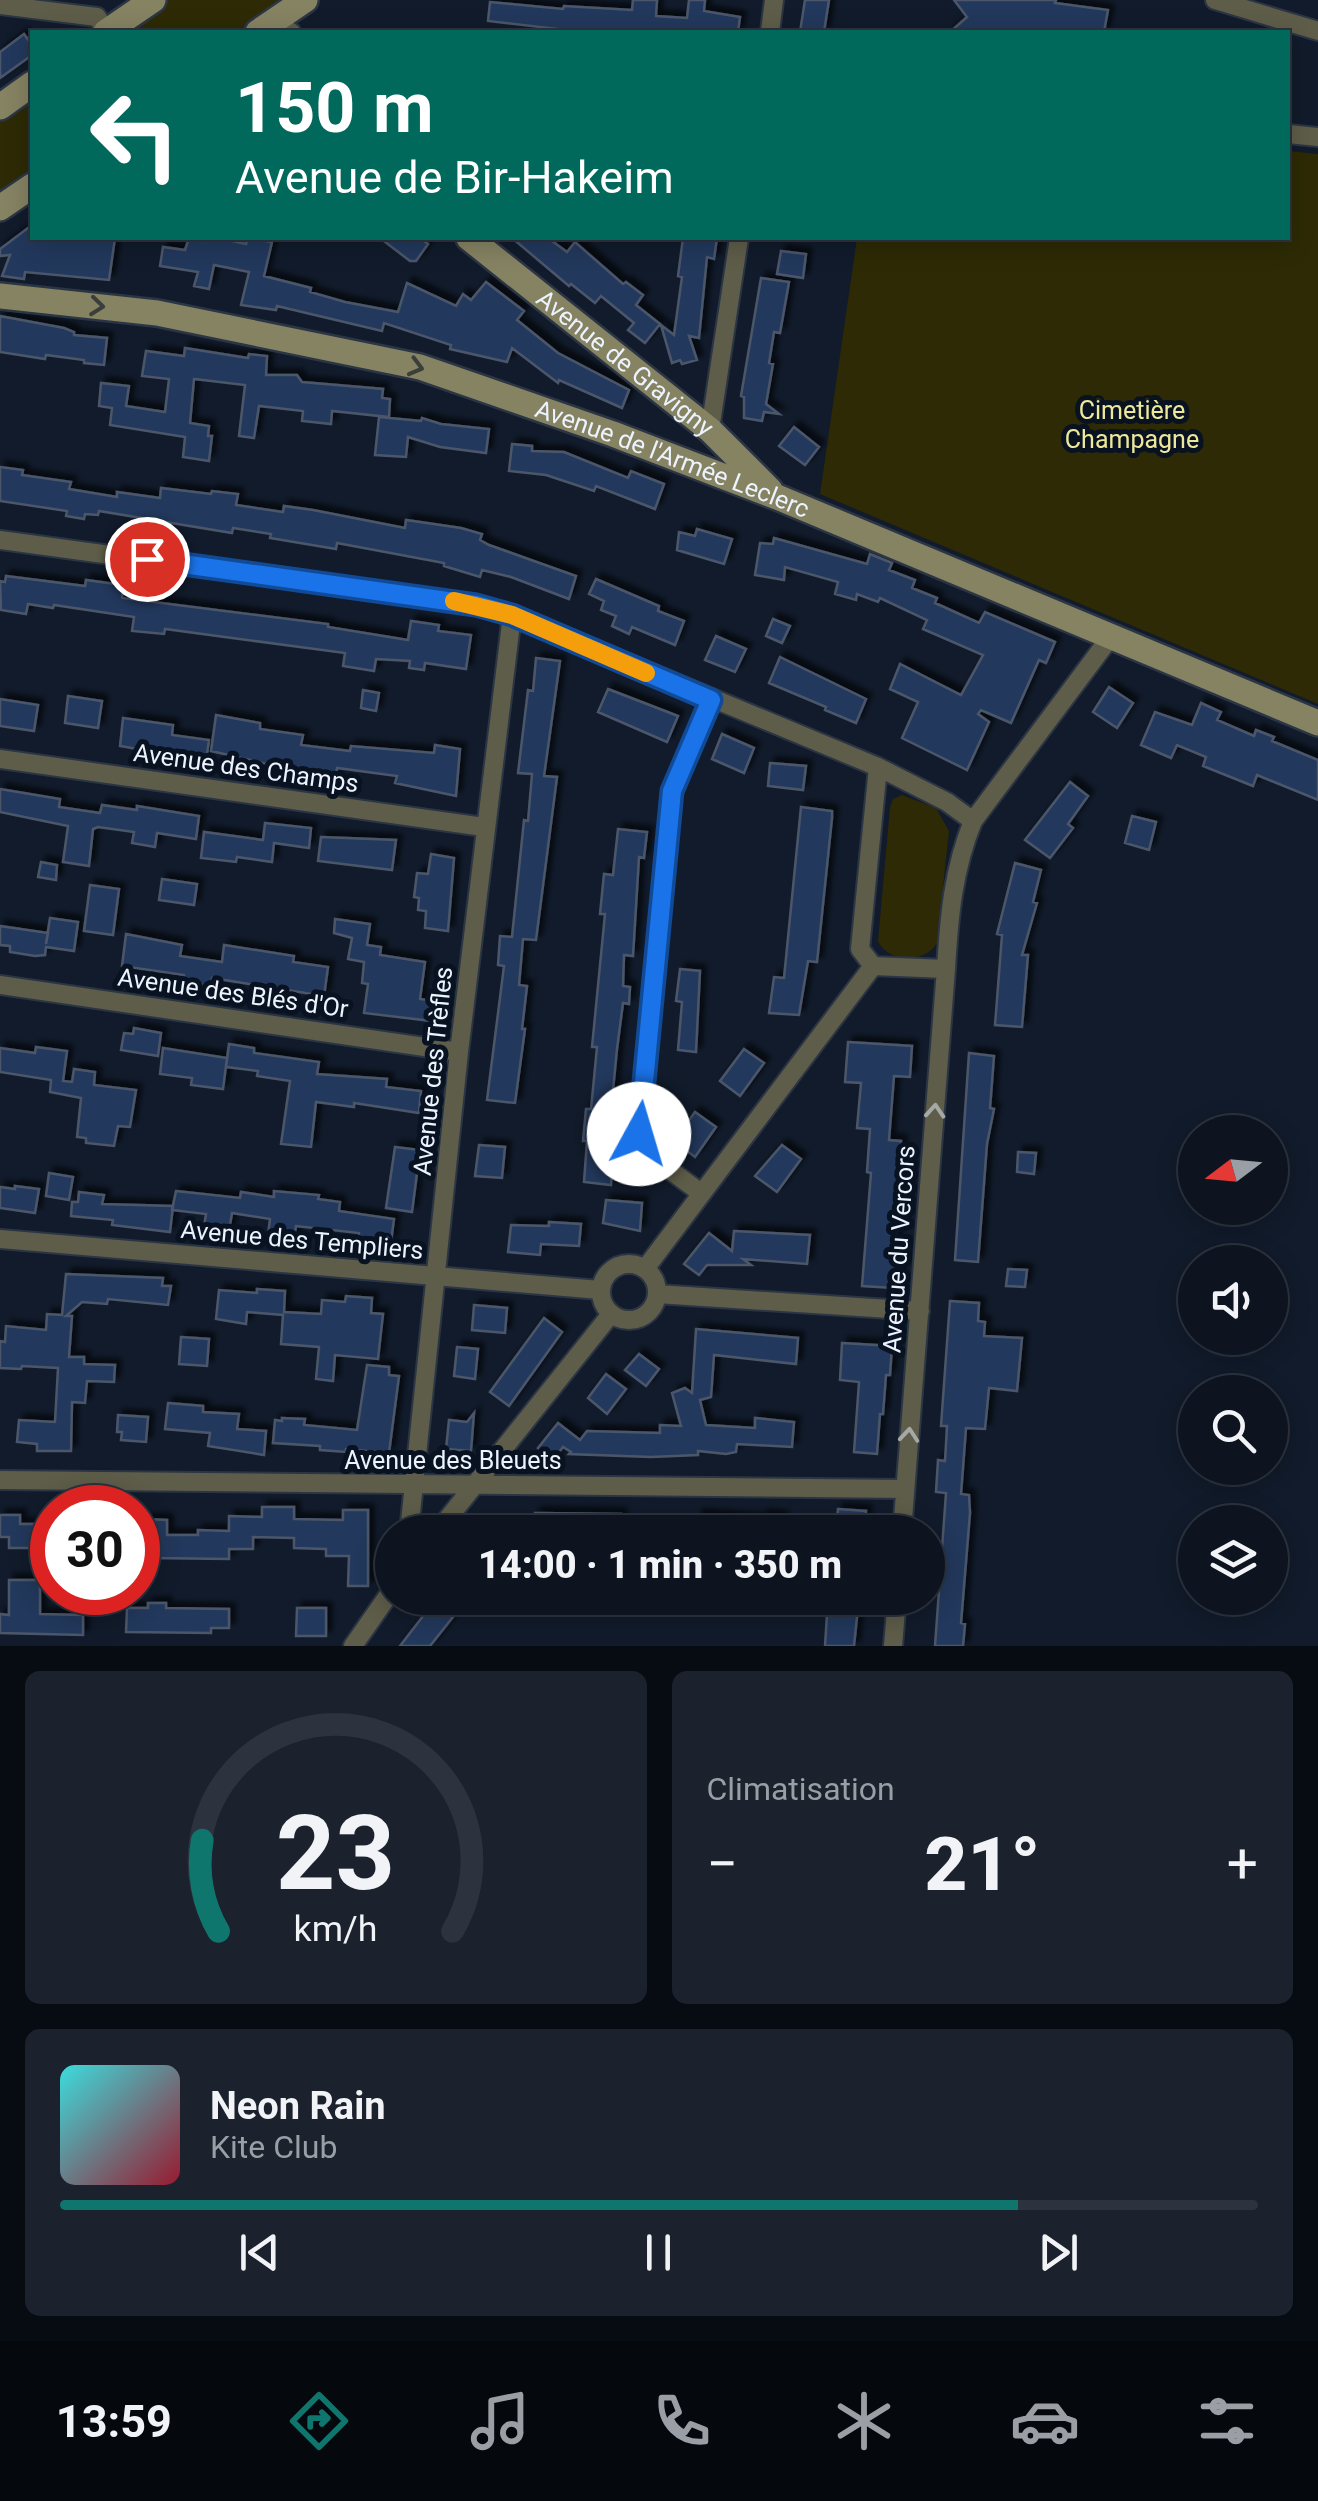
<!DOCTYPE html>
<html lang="fr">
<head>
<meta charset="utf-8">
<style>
  :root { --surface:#0d1420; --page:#1b212d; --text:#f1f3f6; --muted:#9a9ea5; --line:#2d333e; --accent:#0f766e }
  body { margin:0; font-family:Roboto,sans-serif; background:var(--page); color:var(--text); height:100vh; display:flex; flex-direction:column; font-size:38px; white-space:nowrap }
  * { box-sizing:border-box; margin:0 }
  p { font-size:32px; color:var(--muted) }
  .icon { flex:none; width:55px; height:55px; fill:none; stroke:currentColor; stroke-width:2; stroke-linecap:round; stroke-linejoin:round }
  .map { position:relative; height:1646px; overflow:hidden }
  .side { display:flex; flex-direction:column; gap:25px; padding:25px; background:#070b12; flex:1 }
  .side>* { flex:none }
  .top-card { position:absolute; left:30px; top:30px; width:1260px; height:210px; border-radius:0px; box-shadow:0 5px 25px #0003,0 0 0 2px var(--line); background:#00695c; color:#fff; overflow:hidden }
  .needle { width:65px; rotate:254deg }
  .tools { position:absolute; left:1178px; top:1115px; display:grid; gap:20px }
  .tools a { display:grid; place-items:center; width:110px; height:110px; border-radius:50%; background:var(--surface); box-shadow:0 5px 25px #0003,0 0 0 2px var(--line); font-size:50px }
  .speed { position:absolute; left:30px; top:1485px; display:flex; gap:20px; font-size:50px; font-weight:700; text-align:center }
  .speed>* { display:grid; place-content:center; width:130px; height:130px; border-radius:50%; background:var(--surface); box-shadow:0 5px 25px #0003,0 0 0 2px var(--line); line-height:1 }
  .speed .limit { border:15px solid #d22; background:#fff; color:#111 }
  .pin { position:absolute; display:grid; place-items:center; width:85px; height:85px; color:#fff; margin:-42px; border:5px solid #fff; border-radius:50%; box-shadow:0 2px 10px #0007 }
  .me { position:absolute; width:110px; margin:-55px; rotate:6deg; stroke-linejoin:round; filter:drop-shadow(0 0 8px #0008) }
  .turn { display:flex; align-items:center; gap:35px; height:210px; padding:0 40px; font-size:45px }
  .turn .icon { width:130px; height:130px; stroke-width:2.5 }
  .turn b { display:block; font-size:70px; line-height:85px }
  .big { font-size:75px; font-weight:800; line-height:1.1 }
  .side .widget { flex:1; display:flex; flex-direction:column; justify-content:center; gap:15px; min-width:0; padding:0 35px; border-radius:15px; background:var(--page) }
  .side .dial { align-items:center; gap:0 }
  .dial svg { height:260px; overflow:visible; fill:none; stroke:var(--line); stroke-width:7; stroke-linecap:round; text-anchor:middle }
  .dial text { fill:var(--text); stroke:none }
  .song { display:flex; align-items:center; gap:30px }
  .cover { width:120px; height:120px; border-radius:15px; background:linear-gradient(135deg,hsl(180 70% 55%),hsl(350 70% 35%)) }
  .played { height:10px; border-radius:5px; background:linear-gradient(90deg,var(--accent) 80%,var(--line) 80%) }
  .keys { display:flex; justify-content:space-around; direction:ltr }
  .heat { display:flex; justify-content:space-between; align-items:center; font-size:55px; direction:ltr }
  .side .tiles { flex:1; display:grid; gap:25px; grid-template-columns:1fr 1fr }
  .widget:last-child { grid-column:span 2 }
  .trip { position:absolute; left:375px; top:1515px; width:570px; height:100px; border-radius:50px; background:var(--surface); box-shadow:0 5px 25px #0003,0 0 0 2px var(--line); font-weight:800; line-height:100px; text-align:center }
  .menu { display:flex; height:160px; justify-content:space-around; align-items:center; background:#05080d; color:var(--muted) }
  .menu .icon { width:70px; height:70px }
  .menu .current { color:var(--accent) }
  .menu b { font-size:45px; color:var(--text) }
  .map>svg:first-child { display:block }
  .green { fill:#2d2a05 }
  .building { fill:#22385c; stroke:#4b576a; stroke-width:2.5; filter:url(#shadow) }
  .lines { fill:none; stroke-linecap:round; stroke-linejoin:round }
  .street-casing { stroke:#2b3544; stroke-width:22 }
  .secondary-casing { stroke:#2b3544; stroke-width:30 }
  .street { stroke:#5e5d49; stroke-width:18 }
  .secondary { stroke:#858362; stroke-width:25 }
  .oneway { stroke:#3a3f3b }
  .oneway2 { stroke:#a5a8a4 }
  .route-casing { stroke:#114b97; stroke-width:25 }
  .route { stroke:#1a73e8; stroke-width:18 }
  .slow { stroke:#f59e0b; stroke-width:18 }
  .labels { text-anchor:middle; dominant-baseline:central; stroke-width:10; stroke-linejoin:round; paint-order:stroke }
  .street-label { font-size:25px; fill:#ecf3fe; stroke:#081221 }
  .park-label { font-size:25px; fill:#eee99a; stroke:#081221 }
</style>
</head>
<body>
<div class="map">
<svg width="1318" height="1646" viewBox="0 0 1318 1646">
  <defs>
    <filter id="shadow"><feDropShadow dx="5.5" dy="-5.5" stdDeviation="2.5" flood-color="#0009"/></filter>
  </defs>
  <rect width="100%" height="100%" fill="#111b2b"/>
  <path class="green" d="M169 0H289L242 32H122Z
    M32 94V177L0 200V117Z
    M1288 151 1318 154V704L820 494 857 238H1288Z
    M902 795 936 808 949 831 937 943C925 964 888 963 878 941L890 807 893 799Z"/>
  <path class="building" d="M633 0H657L656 16 687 18 689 0H705L704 11 740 17 738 32H583L488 21 490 2 563 9 564 6 632 10Z
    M805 0H829L824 32H800Z
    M954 0H1056L1055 3 1108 10 1104 32H950L967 17Z
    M24 34 32 45V55L0 78V52Z
    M32 225V238H115L109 280 25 272 24 279 2 276 10 255 0 256V249Z
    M189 238 205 241V238H219L246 244 248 238 272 242 264 276 311 288 310 292 345 302 398 312 407 283 456 306 463 294 471 300 486 282 524 311 517 320 558 353 629 390 622 408 559 380 558 383 512 348 507 362 450 349 451 345 384 323 382 331 277 306 276 310 241 305 249 272 214 265 209 289 194 286 198 272 160 266 163 247 185 250Z
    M380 238H420L428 244 416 261H410Z
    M512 238H548L567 252 575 242 623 284 626 282 643 295 636 305 660 324 645 343 628 330 634 323 601 296 595 303 571 284 569 286Z
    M683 238H717L714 259 707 257 699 338 689 336 697 360 682 364 680 360 672 363 661 325 674 335 682 277 678 276Z
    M781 251 806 254 803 278 777 274Z
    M761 278 789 282 780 333 774 332 769 363 773 364 766 404 779 414 764 412 762 421 744 418V397L741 396Z
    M0 316 64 328 74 332V335L107 338 104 365 84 363V360L46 355 45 359 0 352Z
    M185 348 248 358 249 354 267 356 266 375H297L302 382 383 389 382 398 390 399 389 417 332 411 331 424 302 421 303 411 259 406 254 438 239 436 245 385 194 379 190 423 209 426 208 436H212L209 461 183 457 185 437 110 425 112 408 99 406 101 383 129 386 126 406 165 412 169 379 142 376 146 351 184 356Z
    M379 417 421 421 422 418 441 424 489 429 486 453 440 447 408 437 406 457 375 455Z
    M794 427 819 447 805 465 779 446Z
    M512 444 532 446V451L564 452 628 478 631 471 664 484 655 509 596 486 594 491 546 475 509 471Z
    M0 467 23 470 22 475 71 482 69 489 117 497V492L160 498 161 488 211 494 212 491 238 494 236 505 283 512 284 506 313 510 405 528 406 520 461 528 482 534 480 540 489 545 576 576 569 599 511 577 482 570 480 577 444 566V563L337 543 336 549 270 538 271 534 233 528 232 533 99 511 98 515 85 514 84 519 66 516 67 511 0 501Z
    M697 529 732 539 724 564 677 550 679 532 695 536Z
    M774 538 867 564 870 554 892 563 889 570 915 580 912 588 937 598 935 603 979 623 985 612 1055 642 1046 663 1039 660 1011 723 981 710 978 714 989 722 967 770 902 738 918 702 890 689 900 664 961 695 983 655 923 629 927 620 880 598 878 602 857 594 856 600 835 594 838 582 785 567 784 580 755 575 760 543 773 544Z
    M6 576 85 586 86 580 123 585 122 598 328 624V627L408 640 411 621 439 625 438 631 471 635 466 669 425 663 424 670 409 668 410 661 376 659 374 671 343 666 345 653 165 629 164 634 132 631 134 617 54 605 53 608 28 604 26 614 1 610 0 581 5 582Z
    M596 579 659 606 658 611 684 621 675 645 632 627 629 634 612 626 616 616 601 610 604 601 589 594Z
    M773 619 790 626 782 643 766 636Z
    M716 636 746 649 735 672 705 660Z
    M780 657 866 699 856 723 825 710 826 707 769 683Z
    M536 658 560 661 544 776 557 777 536 940 523 939 519 985 527 986 522 1029H525L515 1103 487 1100 504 966 498 965 500 936 512 937 524 820 528 821 532 774 518 773 528 690 533 691Z
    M1109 687 1133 703 1117 728 1093 712Z
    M608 689 678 716 667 742 598 712Z
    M363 690 379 693 376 711 361 708Z
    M68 696 102 701 98 728 65 723Z
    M0 699 38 705 34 731 0 726Z
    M1201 703 1221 712 1217 720 1254 736 1256 730 1274 737 1272 741 1318 760V800L1257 775 1253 786 1203 766 1206 757 1177 745 1171 758 1141 745 1155 712 1192 725Z
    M216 715 260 723V729L303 735 301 745 350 751 351 746 434 753 435 745 460 749 456 796 395 783 397 776 337 768 336 775 297 771 211 751Z
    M123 718 173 725 172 735 209 740 206 761 120 746Z
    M722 734 754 748 744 773 712 759Z
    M770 763 806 766 803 790 768 786Z
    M1070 782 1088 796 1068 824 1073 828 1050 858 1025 840Z
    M0 789 60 799 59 807 100 813 102 805 137 810V806L199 816 196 839 157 833 155 847 132 843 134 832 98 827 93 829 89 866 63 862 68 826 0 812Z
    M801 807 832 811V818L817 962 808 961 799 1015 769 1013 774 977 784 978Z
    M1132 816 1156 822 1149 850 1125 843Z
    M265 823 311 828 309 848 274 843 272 862 237 857 236 862 201 858 204 832 263 840Z
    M618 829 647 832 644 858 639 857 633 956 624 955 623 986 630 987 629 1004 623 1003 617 1049 611 1111H615L610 1160H613L611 1185 584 1182 587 1141H583L586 1109H591L597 1047H592L605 914H600L604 874 613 875Z
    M321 837 396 840 392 870 318 861Z
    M431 854 454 858 448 931 425 928 426 911 418 910 419 898 414 897 417 873 428 874Z
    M41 862 57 865 56 880 38 877Z
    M1015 863 1041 870 1033 902 1037 903 1022 955H1028L1022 1027 995 1025 1002 935 997 934Z
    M162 879 197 884 194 905 159 900Z
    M90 885 119 889 113 935 84 931Z
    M50 918 78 922 74 951 46 947 45 955 35 956 10 952V946L0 945V926L48 933 46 944Z
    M335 919 370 924 367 945 381 947 380 955 425 962 420 999 442 1002 440 1022 364 1013 368 984 362 983 364 962 348 959 352 938 334 933Z
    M126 934 182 945 180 956 222 962 224 945 294 956 293 962 328 967 324 996 212 978 211 986 183 982 184 975 122 966Z
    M680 969 700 971 696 1052 678 1050 682 1002 676 1001Z
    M134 1028 161 1033 158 1056 121 1050 124 1033 133 1034Z
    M848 1042 912 1046 910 1077 894 1076 889 1140 901 1141 893 1288 862 1286 871 1173 867 1172 870 1129 857 1128 861 1083 845 1082Z
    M229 1044 254 1048V1053L319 1062 317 1074 387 1079 386 1087 421 1091 419 1113 354 1103V1107L316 1102 311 1147 281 1144 290 1081 257 1076 258 1071 226 1067Z
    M36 1047 67 1051 63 1081 72 1082 74 1069 95 1072 94 1085 136 1090 130 1127 118 1126 114 1146 86 1143V1138L77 1137 81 1098 50 1092 51 1080 0 1072V1048L35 1053Z
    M163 1048 227 1058 223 1089 191 1085 192 1078 160 1074Z
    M744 1049 764 1063 740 1096 720 1081Z
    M969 1053 994 1056 990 1108 994 1109 987 1144 978 1262 955 1260Z
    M695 1112 716 1127 695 1157 674 1141Z
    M479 1145 505 1147 502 1178 475 1176Z
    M782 1145 801 1159 777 1192 755 1176Z
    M395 1147 420 1150 412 1212 386 1208Z
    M1018 1152 1036 1153 1034 1174 1017 1172Z
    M49 1173 73 1177 69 1200 46 1196Z
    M15 1186 39 1189 35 1213 0 1208V1187L15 1189Z
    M176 1191 240 1198 241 1192 274 1197V1191L319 1195 318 1199 340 1202 339 1211 394 1219 391 1242 359 1237V1233L296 1226 294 1238 268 1235 270 1219 232 1213 229 1231 210 1229 204 1226 206 1214 172 1210Z
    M79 1192 104 1195 102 1204 173 1206 170 1232 112 1225 113 1220 71 1216 72 1202H78Z
    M606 1200 642 1203 640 1231 603 1223Z
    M549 1222 581 1224 579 1246 541 1244 540 1255 508 1252 511 1225 549 1226Z
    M734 1231 810 1235 807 1264 743 1259 751 1265H707L699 1275 684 1264 709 1233 732 1251Z
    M1008 1269 1027 1270 1025 1287 1006 1286Z
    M66 1274 163 1278 162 1286H171L168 1305 108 1299 107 1304 82 1302 66 1316H72L69 1357H84V1364L115 1365 114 1382 87 1381 85 1403 72 1402 71 1451H37V1444L17 1442 19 1420 55 1422 58 1368 22 1366 21 1369 0 1368V1341L5 1342 6 1326 46 1330 47 1314 62 1315Z
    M257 1289 285 1291 284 1312 321 1314 322 1300 345 1302 346 1296 372 1298 371 1313 383 1314 378 1359 335 1355 333 1381 316 1379 319 1347 281 1344 283 1315 247 1312 246 1324 216 1319 219 1290 257 1293Z
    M950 1301 979 1303 978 1321 985 1322 984 1336 1022 1338 1017 1391 989 1388 985 1429 966 1428 961 1494 969 1495 970 1513 961 1623 965 1624 963 1646H935L946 1493 936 1492 938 1460 945 1461 947 1426H941Z
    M474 1305 507 1308 505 1333 472 1330Z
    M544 1318 562 1332 509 1406 490 1392Z
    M696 1329 798 1338 796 1364 714 1355 711 1397 700 1400 706 1425 755 1428V1418L794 1422 792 1447 737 1444 736 1452 726 1454 698 1451V1455L651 1457 569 1454 571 1452 563 1447 554 1459 538 1448 558 1423 580 1440 587 1431 660 1433V1425L681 1426 672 1393 685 1388 692 1393Z
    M181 1337 209 1339 207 1366 179 1364Z
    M842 1343 892 1346 890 1375H886L883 1414H880L877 1454 854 1452 859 1382 840 1380Z
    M457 1347 478 1349 475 1379 454 1376Z
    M639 1354 659 1369 646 1386 625 1370Z
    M367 1365 389 1367V1375L399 1376 389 1453 346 1449V1452L320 1450V1446L273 1443 275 1420 282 1421V1418L305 1419 304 1425 357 1430Z
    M606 1374 626 1389 607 1414 588 1398Z
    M168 1403 203 1406V1412L239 1414 237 1429 266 1431 264 1455 208 1446 210 1433 165 1429Z
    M474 1413 471 1451 446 1449 449 1420 467 1422Z
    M118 1415 148 1417 146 1442 121 1440 122 1432H117Z
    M262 1507H294V1519L343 1520V1510H368V1586H348L349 1556H326V1549L294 1548V1538L253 1537V1549H229V1559L149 1558 146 1519 167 1520V1535H198V1530L229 1531V1516L262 1517Z
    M838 1509 866 1511 864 1532H841V1528L836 1527Z
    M535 1513 621 1514 620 1532H535Z
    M0 1515H20V1524H52V1548H9V1537H0Z
    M697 1515 761 1519 762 1515 783 1517 782 1532H697Z
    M9 1580H40V1614L83 1615V1635L0 1633V1614L9 1615Z
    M437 1598H468L430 1646H400Z
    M828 1598H859L854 1646H825Z
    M148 1603H166V1608L229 1609V1628H211V1633L126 1632 127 1608H148Z
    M297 1608H326V1636H296Z"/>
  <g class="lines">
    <defs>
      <path id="street" d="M1215 0 1318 31
        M0 5 97 17 107 32
        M274 22 291 32
        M770 32 774 0
        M1288 134 1318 137
        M710 430 739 238
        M0 540 477 605 512 615 878 767 947 802 973 821
        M0 759 484 827
        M878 767 860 949 873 966 946 969C949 917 953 870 973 821L1112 635
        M0 985 459 1052
        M701 1193 647 1153 639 1134 672 791 711 700
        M0 1239 600 1290
        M601 1292a28 28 0 1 1 56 0a28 28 0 1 1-56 0Z
        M645 1269 873 966
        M657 1294 920 1311
        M0 1480 905 1489
        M409 1532 459 1052 512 615
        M437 1532 611 1314
        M902 1532 946 969
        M353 1646 392 1590
        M893 1646 897 1598"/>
      <g id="secondary">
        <path d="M106 32 153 0"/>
        <path d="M258 32 305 0"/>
        <path d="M0 107 32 84"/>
        <path d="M0 208 32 186"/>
        <path id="s1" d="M469 238 710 430 770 490"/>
        <path id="s2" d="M0 296 157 313 420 367 613 434 777 497 1318 723"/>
      </g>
    </defs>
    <use href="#street" class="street-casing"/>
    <use href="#secondary" class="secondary-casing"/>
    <use href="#street" class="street"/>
    <use href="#secondary" class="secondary"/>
  </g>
  <defs><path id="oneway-chevron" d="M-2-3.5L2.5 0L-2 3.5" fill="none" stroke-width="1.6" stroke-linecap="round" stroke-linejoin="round" transform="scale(2.5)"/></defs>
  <g class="oneway">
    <use href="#oneway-chevron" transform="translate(97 306) rotate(6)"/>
    <use href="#oneway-chevron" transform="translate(416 367) rotate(15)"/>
  </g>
  <g class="oneway2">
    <use href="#oneway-chevron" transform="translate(935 1111) rotate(-86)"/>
    <use href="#oneway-chevron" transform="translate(909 1435) rotate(-85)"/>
  </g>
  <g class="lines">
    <defs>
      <path id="route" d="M147 559 476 605 512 615 711 700 672 791 639 1134"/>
    </defs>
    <use href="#route" class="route-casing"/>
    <use href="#route" class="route"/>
    <path class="slow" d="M454 601 512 615 646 673"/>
  </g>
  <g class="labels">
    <g class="street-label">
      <text stroke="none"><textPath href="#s1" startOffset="200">Avenue de Gravigny</textPath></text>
      <text stroke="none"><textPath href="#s2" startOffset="695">Avenue de l'Armée Leclerc</textPath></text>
      <text transform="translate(246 768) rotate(8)">Avenue des Champs</text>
      <text transform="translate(233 993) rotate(8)">Avenue des Blés d'Or</text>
      <text transform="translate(433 1071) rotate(-84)">Avenue des Trèfles</text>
      <text transform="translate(302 1240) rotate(5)">Avenue des Templiers</text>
      <text transform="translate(899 1249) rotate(-86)">Avenue du Vercors</text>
      <text x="453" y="1460">Avenue des Bleuets</text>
    </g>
    <g class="park-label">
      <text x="1132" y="410">Cimetière<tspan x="1132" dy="29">Champagne</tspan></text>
    </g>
  </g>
</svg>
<div class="tools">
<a><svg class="needle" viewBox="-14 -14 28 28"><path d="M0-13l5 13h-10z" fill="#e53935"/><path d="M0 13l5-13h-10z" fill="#9a9ea5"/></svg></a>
<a><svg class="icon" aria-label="sound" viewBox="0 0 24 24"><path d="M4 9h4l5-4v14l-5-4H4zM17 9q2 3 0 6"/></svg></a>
<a><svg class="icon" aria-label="search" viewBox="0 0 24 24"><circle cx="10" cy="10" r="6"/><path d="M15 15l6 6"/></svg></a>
<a><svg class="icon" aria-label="layers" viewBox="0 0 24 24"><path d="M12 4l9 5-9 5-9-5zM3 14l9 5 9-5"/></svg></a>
</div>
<div class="speed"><div class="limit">30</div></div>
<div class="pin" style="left:147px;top:559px;background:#d93025"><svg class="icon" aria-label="arrive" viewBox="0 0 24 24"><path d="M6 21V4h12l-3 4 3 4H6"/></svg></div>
<svg class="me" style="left:639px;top:1134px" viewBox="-20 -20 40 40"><circle r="19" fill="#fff"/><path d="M0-13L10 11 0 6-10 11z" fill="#1a73e8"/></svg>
<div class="trip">14:00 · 1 min · 350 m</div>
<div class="top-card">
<div class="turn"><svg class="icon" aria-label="left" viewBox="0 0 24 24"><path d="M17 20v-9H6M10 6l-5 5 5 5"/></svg><div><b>150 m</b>Avenue de Bir-Hakeim</div></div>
</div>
</div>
<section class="side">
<div class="tiles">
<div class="widget dial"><svg viewBox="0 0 100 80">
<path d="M14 69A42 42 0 1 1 86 69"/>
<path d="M14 69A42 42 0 0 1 9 41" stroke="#0f766e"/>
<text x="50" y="56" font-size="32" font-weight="700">23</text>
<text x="50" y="72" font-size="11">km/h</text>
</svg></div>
<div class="widget"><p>Climatisation</p>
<div class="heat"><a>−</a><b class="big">21°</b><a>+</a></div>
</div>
<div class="widget">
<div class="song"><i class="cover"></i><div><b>Neon Rain</b><p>Kite Club</p></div></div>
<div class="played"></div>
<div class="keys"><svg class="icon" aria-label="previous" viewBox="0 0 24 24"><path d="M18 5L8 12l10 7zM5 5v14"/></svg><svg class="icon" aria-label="pause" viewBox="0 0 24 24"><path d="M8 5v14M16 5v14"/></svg><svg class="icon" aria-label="next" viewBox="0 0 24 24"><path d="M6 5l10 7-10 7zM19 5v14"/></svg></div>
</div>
</div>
</section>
<nav class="menu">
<b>13:59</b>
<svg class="icon current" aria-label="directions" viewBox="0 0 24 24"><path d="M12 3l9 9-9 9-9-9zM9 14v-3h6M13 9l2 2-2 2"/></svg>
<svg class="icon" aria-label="music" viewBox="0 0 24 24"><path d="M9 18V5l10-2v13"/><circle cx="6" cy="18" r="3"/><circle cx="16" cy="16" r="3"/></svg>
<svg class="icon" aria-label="phone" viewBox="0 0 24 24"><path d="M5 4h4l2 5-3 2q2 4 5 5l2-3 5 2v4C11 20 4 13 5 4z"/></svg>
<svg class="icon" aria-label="climate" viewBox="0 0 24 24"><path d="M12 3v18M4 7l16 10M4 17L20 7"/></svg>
<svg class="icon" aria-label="car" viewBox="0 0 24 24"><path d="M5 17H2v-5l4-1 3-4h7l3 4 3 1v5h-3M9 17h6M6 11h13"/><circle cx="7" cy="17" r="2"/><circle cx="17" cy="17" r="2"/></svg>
<svg class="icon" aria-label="filters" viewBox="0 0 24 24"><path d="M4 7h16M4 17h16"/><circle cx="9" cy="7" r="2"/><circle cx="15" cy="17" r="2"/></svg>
</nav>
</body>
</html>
